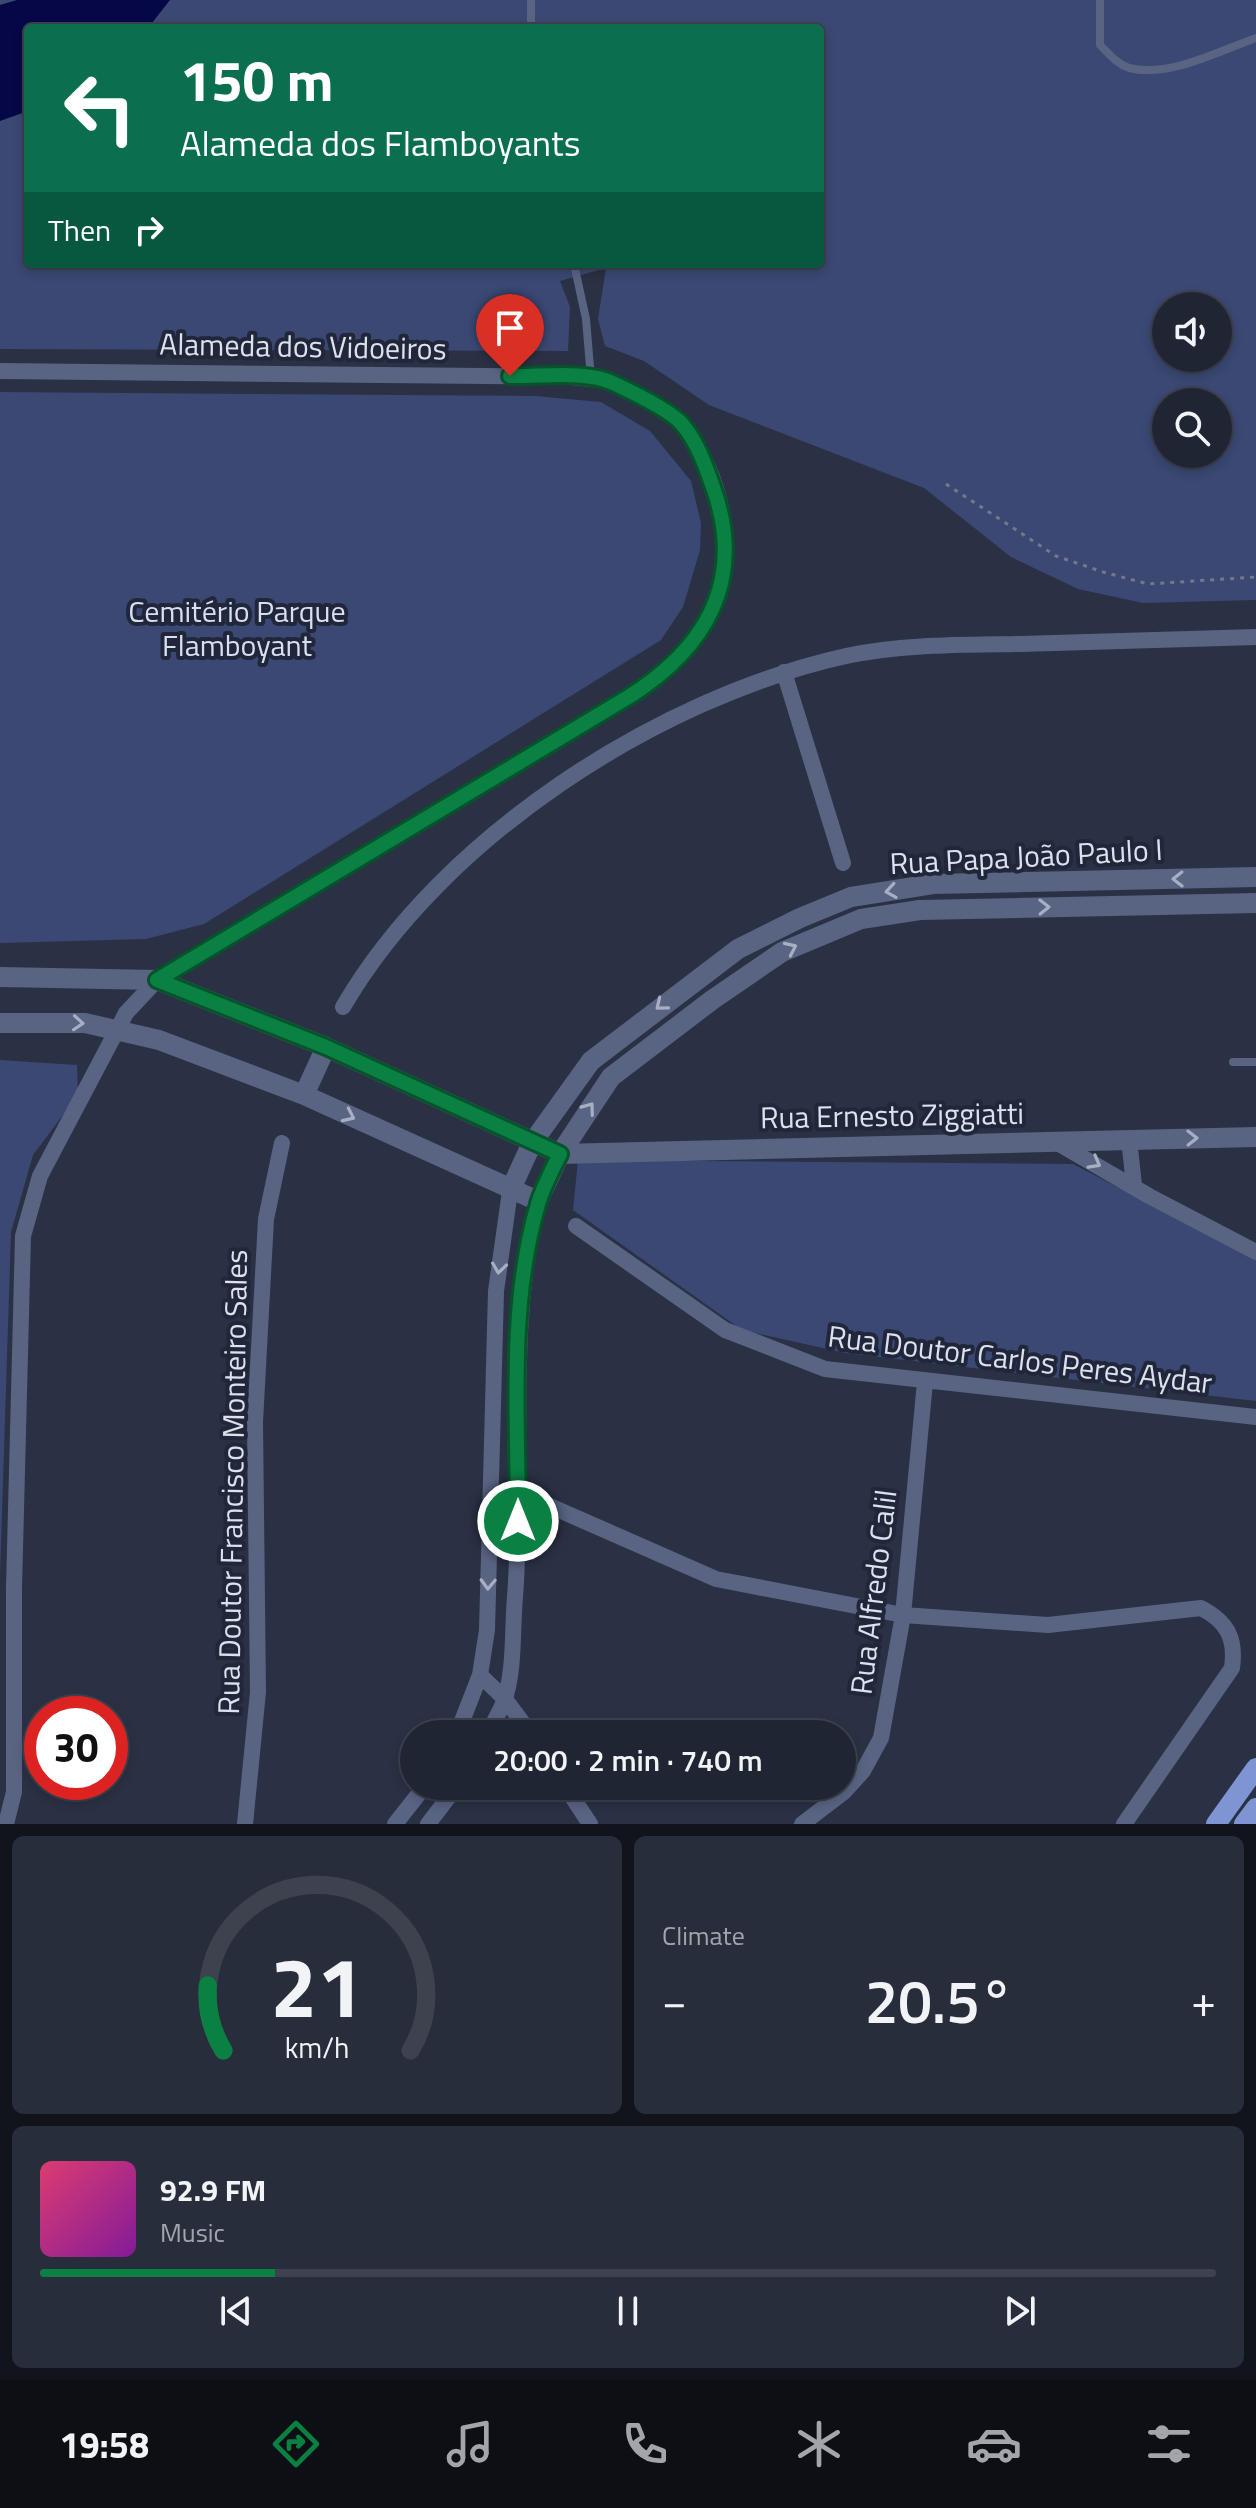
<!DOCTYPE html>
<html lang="en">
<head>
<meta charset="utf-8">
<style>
  :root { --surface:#202533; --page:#282d3b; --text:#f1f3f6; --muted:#a2a5ac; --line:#3d424e; --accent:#0b8043 }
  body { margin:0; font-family:"Titillium Web",sans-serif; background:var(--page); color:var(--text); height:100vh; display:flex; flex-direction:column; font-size:30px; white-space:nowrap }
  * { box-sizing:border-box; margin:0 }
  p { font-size:26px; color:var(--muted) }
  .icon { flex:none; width:44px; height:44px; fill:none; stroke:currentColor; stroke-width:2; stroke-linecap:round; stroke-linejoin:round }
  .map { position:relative; height:1824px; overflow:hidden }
  .panel { display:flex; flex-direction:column; gap:12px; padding:12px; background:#12141c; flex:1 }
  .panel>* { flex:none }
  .top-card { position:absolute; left:24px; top:24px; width:800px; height:244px; border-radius:8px; box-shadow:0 4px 12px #0003,0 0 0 2px var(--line); background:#0b6e4f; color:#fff; overflow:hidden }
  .controls { position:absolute; left:1152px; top:292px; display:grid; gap:16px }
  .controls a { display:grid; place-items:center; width:80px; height:80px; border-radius:50%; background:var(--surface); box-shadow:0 4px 12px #0003,0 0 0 2px var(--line); font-size:40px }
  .speed { position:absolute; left:24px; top:1696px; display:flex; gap:16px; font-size:40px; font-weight:700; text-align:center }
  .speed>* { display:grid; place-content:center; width:104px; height:104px; border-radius:50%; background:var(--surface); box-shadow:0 4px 12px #0003,0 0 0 2px var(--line); line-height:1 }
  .speed .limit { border:12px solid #d22; background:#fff; color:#111 }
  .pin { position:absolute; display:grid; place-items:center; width:68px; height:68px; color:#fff; margin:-82px -34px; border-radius:50% 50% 50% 0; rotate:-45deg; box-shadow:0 0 8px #0007 }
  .pin .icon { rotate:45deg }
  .me { position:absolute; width:88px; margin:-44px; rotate:0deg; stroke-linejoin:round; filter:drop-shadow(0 0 6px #0008) }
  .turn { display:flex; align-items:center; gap:28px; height:168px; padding:0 24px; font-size:36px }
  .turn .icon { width:104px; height:104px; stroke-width:2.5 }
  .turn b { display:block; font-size:56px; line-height:68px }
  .then { display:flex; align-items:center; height:76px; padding:0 24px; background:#0003; gap:16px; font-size:30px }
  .big { font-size:60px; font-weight:600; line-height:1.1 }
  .panel .card { flex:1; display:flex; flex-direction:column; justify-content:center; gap:12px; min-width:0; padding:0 28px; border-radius:12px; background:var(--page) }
  .panel .dial { align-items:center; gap:0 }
  .dial svg { height:208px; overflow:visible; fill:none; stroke:var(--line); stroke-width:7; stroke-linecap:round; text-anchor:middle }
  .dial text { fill:var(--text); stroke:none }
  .song { display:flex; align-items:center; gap:24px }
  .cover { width:96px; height:96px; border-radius:12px; background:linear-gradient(135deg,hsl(340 70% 55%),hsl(290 70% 35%)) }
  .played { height:8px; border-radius:4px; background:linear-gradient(90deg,var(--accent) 20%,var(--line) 20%) }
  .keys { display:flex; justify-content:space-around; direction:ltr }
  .heat { display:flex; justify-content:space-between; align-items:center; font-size:44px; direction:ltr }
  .panel .tiles { flex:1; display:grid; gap:12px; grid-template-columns:1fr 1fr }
  .card:last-child { grid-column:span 2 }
  .trip { position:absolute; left:400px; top:1720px; width:456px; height:80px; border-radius:40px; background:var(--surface); box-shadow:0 4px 12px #0003,0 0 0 2px var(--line); font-weight:600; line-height:80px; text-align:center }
  .tab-bar { display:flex; height:128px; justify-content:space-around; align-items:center; background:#0d0f14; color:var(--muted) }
  .tab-bar .icon { width:56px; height:56px }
  .tab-bar .on { color:var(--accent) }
  .tab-bar b { font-size:36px; color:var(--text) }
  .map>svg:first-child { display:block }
  .green { fill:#3a4873; fill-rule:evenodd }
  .water { fill:#060747 }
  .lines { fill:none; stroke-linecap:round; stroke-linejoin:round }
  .path { stroke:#73798a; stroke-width:3; stroke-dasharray:4 6; stroke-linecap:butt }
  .service { stroke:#596483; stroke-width:8 }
  .minor { stroke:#596483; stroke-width:16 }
  .tertiary { stroke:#596483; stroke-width:20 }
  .primary { stroke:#7f94d2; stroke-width:20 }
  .oneway { stroke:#a8afc3 }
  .route-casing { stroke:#07532c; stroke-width:20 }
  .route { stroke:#0b8043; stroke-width:14 }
  .labels { text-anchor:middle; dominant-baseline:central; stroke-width:8; stroke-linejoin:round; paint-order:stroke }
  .street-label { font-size:30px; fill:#dce1ed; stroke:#21273a }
  .park-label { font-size:30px; fill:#d8dff3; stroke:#21273a }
</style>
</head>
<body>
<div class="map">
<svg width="1256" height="1824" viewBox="0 0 1256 1824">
  <rect width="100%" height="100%" fill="#2a3144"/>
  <path class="green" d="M0 0H1256V600L1143 603 1078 589 1011 557 924 488 709 405 644 361 605 346 598 319 606 268 560 281 570 307 568 351 0 349ZM28 28H820V264H28ZM1166 306H1218V358H1166ZM1166 402H1218V454H1166Z
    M0 392 535 396 601 402 650 431 691 481 701 523 700 550 683 607 661 640 204 924 146 939 0 943Z
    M0 1060 77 1065 78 1095 33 1155 11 1232 0 1576Z
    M578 1160 1073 1164 1256 1259V1401L845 1353 742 1330 573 1210Z"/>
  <path class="water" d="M17 0H170L148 28H28V111L0 121V5Z"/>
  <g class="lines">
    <path class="path" d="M946 484 1056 556 1103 572 1148 584 1256 577"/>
    <path class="service" d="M1100 0V45C1109 54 1117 64 1129 68 1169 78 1219 51 1256 38
      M531 28V0
      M574 264 586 319 591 379
      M1233 1062H1256"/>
    <path class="minor" d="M0 371 571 377C583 378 596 379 608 381 621 384 673 414 682 424 721 471 740 554 713 610 699 639 679 658 655 680L187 961 157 980 126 1013 40 1176 23 1236 14 1588V1792L6 1824
      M784 672 843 863
      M343 1007C441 838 657 698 846 656 903 644 962 645 1020 644 1099 642 1177 639 1256 637
      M1129 1139 1134 1185
      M1056 1142 1149 1196 1256 1252
      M576 1226 725 1330 825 1369 1256 1417
      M518 1492 716 1579 903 1615 1048 1625 1201 1608C1228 1622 1236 1639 1232 1668L1124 1824
      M480 1675 505 1699 531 1734
      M457 1734 480 1675 487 1630 496 1291 510 1191
      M488 1734C493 1723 500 1712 504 1701 515 1671 512 1629 515 1597 525 1465 506 1331 538 1201
      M565 1786 590 1824
      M245 1824 258 1692 255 1422 266 1219 282 1143
      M395 1824 425 1786
      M428 1824 457 1786
      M802 1824 844 1792 863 1771 881 1738 903 1615 925 1382"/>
    <path class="tertiary" d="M0 977 157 980 326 1047 560 1154 1256 1137
      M0 1023H85L159 1040 304 1095 538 1201 560 1154 611 1077 712 1000 782 952 861 919 920 910 1256 903
      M304 1095 326 1047
      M510 1191 532 1143 591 1061 738 949 800 918 851 897 933 884 1256 877"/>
    <path class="primary" d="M1216 1824 1256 1768
      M1244 1824 1256 1808"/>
  </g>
  <defs><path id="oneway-chevron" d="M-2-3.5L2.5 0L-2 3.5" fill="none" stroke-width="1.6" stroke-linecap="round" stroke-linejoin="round" transform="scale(2)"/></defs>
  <g class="oneway">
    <use href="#oneway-chevron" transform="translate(1178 879) rotate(179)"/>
    <use href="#oneway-chevron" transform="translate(891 891) rotate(171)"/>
    <use href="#oneway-chevron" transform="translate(1044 907) rotate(-1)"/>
    <use href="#oneway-chevron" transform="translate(791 948) rotate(-25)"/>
    <use href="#oneway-chevron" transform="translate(661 1005) rotate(141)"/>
    <use href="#oneway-chevron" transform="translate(78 1023) rotate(4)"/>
    <use href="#oneway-chevron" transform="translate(589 1108) rotate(-54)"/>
    <use href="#oneway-chevron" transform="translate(349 1116) rotate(25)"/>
    <use href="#oneway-chevron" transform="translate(1192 1138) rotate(-1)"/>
    <use href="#oneway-chevron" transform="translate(1095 1163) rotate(29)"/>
    <use href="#oneway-chevron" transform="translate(499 1268) rotate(98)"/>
    <use href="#oneway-chevron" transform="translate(488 1584) rotate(92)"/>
  </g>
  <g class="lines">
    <defs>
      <path id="route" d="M510 376C541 377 585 370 613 383 630 391 671 411 682 424 698 443 706 467 714 490 745 580 707 647 630 696L157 980 326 1047 560 1154C552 1170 543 1187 538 1204 508 1306 518 1417 518 1521"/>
    </defs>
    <use href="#route" class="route-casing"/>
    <use href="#route" class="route"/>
  </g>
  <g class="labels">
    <g class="street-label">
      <text transform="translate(303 346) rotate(1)">Alameda dos Vidoeiros</text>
      <text transform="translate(1026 856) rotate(-3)">Rua Papa João Paulo I</text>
      <text transform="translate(892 1115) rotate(-1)">Rua Ernesto Ziggiatti</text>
      <text transform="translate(1020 1359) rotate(7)">Rua Doutor Carlos Peres Aydar</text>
      <text transform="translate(232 1482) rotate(-89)">Rua Doutor Francisco Monteiro Sales</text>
      <text transform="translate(873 1592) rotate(-83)">Rua Alfredo Calil</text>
    </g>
    <g class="park-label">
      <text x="237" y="611">Cemitério Parque<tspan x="237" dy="34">Flamboyant</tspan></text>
    </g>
  </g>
</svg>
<div class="controls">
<a><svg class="icon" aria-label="sound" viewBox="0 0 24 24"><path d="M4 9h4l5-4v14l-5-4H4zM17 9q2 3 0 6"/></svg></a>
<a><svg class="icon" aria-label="search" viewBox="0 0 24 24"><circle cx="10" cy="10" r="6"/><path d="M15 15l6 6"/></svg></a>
</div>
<div class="speed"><div class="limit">30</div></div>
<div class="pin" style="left:510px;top:376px;background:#d93025"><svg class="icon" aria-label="arrive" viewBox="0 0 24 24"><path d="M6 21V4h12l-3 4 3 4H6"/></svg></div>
<svg class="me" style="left:518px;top:1521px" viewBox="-20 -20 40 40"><circle r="17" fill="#0b8043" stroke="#fff" stroke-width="3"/><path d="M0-11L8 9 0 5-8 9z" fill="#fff"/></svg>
<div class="trip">20:00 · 2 min · 740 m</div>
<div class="top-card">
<div class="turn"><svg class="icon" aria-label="left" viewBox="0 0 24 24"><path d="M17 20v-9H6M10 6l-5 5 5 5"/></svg><div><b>150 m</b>Alameda dos Flamboyants</div></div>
<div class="then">Then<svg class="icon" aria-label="right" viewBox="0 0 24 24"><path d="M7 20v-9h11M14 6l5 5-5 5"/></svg></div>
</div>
</div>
<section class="panel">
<div class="tiles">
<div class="card dial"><svg viewBox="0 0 100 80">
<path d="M14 69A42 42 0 1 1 86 69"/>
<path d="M14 69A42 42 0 0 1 8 44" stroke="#0b8043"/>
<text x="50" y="56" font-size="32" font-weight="700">21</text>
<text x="50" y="72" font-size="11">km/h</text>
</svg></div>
<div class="card"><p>Climate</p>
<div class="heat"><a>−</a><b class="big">20.5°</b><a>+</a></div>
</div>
<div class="card">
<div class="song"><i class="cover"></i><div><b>92.9 FM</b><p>Music</p></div></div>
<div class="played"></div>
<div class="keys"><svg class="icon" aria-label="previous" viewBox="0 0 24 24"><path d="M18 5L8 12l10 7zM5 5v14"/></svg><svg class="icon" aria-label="pause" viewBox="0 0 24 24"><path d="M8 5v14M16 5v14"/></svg><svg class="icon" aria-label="next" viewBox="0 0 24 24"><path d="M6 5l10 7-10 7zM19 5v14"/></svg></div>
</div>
</div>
</section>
<nav class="tab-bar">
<b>19:58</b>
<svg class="icon on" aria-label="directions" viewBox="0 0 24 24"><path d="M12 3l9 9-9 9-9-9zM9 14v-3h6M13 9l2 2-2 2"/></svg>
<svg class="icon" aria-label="music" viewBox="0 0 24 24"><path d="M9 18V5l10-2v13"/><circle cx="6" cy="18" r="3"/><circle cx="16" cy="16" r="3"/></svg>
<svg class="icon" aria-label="phone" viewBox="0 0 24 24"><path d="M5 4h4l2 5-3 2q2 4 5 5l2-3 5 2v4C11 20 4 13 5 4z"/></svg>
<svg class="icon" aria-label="climate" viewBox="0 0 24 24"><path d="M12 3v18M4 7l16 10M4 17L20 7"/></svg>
<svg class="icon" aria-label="car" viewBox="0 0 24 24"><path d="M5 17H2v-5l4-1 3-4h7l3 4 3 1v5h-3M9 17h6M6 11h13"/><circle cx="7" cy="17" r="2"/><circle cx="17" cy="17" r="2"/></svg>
<svg class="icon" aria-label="filters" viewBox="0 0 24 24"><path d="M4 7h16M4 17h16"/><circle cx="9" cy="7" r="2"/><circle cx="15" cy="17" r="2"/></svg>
</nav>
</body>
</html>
